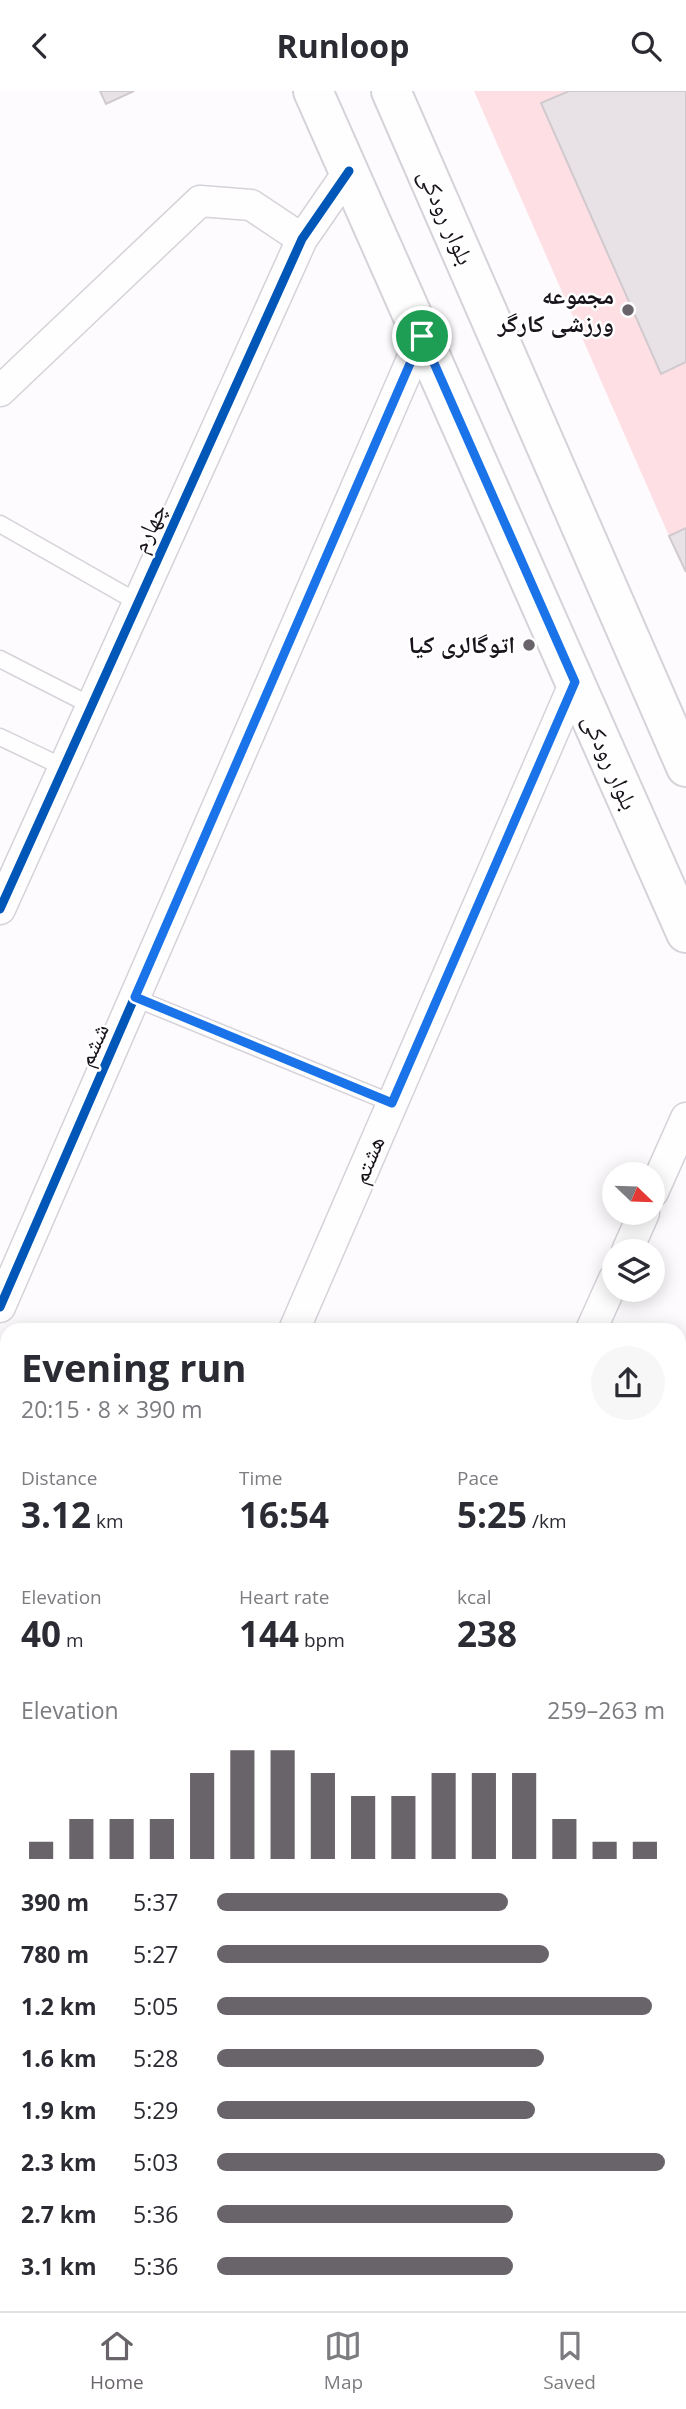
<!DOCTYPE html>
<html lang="en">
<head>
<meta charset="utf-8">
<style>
	:root { --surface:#fff; --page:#f7f7f7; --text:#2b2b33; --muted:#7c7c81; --line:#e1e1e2; --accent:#69646a }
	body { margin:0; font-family:"Open Sans","Noto Naskh Arabic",sans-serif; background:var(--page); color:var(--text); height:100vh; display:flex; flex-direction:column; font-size:26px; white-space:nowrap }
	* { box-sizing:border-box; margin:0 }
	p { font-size:23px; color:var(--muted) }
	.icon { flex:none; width:38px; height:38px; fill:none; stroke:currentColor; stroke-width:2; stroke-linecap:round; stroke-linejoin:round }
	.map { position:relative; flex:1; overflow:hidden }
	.panel { position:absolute; left:0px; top:1232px; width:686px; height:989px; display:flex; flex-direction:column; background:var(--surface); border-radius:21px 21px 0 0; box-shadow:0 4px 18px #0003 }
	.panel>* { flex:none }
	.needle { width:46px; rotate:113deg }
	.tools { position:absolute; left:602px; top:1071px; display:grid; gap:14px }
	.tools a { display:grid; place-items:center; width:63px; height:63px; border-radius:50%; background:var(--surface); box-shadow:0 4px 18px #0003; font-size:35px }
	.pin { position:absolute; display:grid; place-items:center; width:60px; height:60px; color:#fff; margin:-30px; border:4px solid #fff; border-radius:50%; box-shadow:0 2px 7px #0007 }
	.round { display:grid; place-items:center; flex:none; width:74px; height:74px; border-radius:37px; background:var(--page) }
	.head { display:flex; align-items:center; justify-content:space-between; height:119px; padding:0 21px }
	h1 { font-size:38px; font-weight:700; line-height:52px }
	.stats { display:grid; grid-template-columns:repeat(3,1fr); gap:10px; height:119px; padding:7px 21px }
	.stats div { display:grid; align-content:center }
	.stats b { font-size:35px; font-weight:700 }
	.stats small { font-size:19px; font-weight:400 }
	.stats p { font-size:19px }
	.chart { height:196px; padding:14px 21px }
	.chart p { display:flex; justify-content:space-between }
	.chart svg { width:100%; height:126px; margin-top:7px; stroke:var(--accent); stroke-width:6 }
	ul { padding:0 21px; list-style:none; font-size:23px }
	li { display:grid; grid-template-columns:112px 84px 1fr; align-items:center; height:52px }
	li i { height:18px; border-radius:9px; background:var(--accent) }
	header { display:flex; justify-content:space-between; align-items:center; height:91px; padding:0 21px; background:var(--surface); font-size:32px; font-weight:700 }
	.tabs { display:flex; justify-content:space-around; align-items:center; height:98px; border-top:2px solid var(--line); background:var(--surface); font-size:19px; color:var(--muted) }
	.tabs a { display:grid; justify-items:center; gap:4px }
	.tabs .selected { color:var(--accent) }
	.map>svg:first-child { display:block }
</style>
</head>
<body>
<header><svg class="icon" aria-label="back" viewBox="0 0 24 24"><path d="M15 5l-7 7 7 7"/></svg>Runloop<svg class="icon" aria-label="search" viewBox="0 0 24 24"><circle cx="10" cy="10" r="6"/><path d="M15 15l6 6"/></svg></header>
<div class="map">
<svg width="686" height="2220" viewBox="0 0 686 2220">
	<rect width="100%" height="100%" fill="#fdfbfe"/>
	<path fill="#fedfe4" d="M474 0H686V437L669 445Z"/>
	<path fill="#e8e2e6" stroke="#d0cace" stroke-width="2" d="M100 0H134L106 13Z
		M569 0H686V271L661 283 541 12Z
		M686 437V481L669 445Z"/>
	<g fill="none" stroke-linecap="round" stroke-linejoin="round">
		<defs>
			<path id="service" d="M0 433 137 511
				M0 568 90 614
				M0 646 63 676
				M135 907 392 1012"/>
			<path id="minor" d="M0 300 200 110 251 114 302 148
				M0 818 302 148 349 80
				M653 1101 686 1027
				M627 1160 644 1122
				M0 1216 422 245
				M294 1239 575 591
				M591 1239 614 1188
				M0 1297 7 1300
				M679 1597 686 1600
				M679 1713 686 1696
				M0 2129 7 2114
				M430 2214 445 2220
				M156 2220 159 2214
				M470 2220 473 2214"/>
			<path id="secondary" d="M313 0 686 842
				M391 0 686 676"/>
		</defs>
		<use href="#service" stroke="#d6d2d9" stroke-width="19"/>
		<use href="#minor" stroke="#d6d2d9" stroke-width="33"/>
		<use href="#secondary" stroke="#d6d2d9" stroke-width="42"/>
		<use href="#service" stroke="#fffeff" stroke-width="16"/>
		<use href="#minor" stroke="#fffeff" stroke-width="30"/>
		<use href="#secondary" stroke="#fffeff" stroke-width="38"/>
		<defs>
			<path id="cycleway" d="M0 818 302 148 349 80
				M0 1216 422 245"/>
		</defs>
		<use href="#cycleway" stroke="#fff" stroke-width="13"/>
		<use href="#cycleway" stroke="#0057b8" stroke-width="9"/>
	</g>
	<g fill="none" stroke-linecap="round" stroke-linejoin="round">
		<defs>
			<path id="route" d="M422 245 575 591 392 1012 135 906Z"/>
		</defs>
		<use href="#route" stroke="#fff" stroke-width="14"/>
		<use href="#route" stroke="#1a73e8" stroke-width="9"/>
	</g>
	<g fill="#69646a" stroke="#fff" stroke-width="2.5">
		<circle cx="628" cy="219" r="7"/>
		<circle cx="529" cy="554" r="7"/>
	</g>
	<g text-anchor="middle" stroke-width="5" stroke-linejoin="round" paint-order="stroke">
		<g font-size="24" fill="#19131b" stroke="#fff">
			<text transform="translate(446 126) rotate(66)" y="8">بلوار رودکی</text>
			<text transform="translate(149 437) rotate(-65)" y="8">چهارم</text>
			<text transform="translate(610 671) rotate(66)" y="8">بلوار رودکی</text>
			<text transform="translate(93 954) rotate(-66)" y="8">ششم</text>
			<text transform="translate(368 1069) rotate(-67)" y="8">هشتم</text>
		</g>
		<g font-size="24" font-weight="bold" fill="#19131b" stroke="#fff" text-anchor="end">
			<text x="614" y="213">مجموعه<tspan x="614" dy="28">ورزشی کارگر</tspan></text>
			<text x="515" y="562">اتوگالری کیا</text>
		</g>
	</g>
</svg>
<div class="tools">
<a><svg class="needle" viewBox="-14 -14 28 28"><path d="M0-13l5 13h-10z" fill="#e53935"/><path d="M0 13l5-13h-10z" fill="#7c7c81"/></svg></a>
<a><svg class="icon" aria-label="layers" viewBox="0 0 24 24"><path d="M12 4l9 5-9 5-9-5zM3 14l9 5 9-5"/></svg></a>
</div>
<div class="pin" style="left:422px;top:245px;background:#1e9e55"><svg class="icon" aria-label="arrive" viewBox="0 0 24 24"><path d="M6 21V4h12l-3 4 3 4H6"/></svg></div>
<section class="panel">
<div class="head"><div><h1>Evening run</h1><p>20:15 · 8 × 390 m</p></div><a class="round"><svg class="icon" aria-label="share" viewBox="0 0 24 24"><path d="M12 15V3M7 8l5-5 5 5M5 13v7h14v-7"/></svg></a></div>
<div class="stats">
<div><p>Distance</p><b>3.12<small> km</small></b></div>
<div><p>Time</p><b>16:54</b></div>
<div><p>Pace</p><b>5:25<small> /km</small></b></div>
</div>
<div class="stats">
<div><p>Elevation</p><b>40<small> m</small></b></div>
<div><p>Heart rate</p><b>144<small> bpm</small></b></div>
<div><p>kcal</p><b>238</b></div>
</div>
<div class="chart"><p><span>Elevation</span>259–263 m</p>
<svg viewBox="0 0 160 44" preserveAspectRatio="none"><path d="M5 44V38M15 44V30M25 44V30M35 44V30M45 44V14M55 44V6M65 44V6M75 44V14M85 44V22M95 44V22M105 44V14M115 44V14M125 44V14M135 44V30M145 44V38M155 44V38"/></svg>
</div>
<ul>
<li><b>390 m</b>5:37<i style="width:65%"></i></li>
<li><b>780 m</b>5:27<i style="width:74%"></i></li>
<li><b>1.2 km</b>5:05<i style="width:97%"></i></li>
<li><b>1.6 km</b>5:28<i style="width:73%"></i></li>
<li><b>1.9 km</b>5:29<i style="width:71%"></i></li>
<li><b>2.3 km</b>5:03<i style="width:100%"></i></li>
<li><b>2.7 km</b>5:36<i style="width:66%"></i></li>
<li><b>3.1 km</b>5:36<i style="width:66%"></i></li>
</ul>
</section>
</div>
<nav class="tabs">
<a class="selected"><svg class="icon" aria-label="home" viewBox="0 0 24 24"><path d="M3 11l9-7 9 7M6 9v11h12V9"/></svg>Home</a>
<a><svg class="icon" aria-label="map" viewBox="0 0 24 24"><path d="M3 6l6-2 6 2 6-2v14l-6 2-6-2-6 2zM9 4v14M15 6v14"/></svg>Map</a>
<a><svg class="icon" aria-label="saved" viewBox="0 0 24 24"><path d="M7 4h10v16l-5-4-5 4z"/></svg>Saved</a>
</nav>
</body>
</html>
